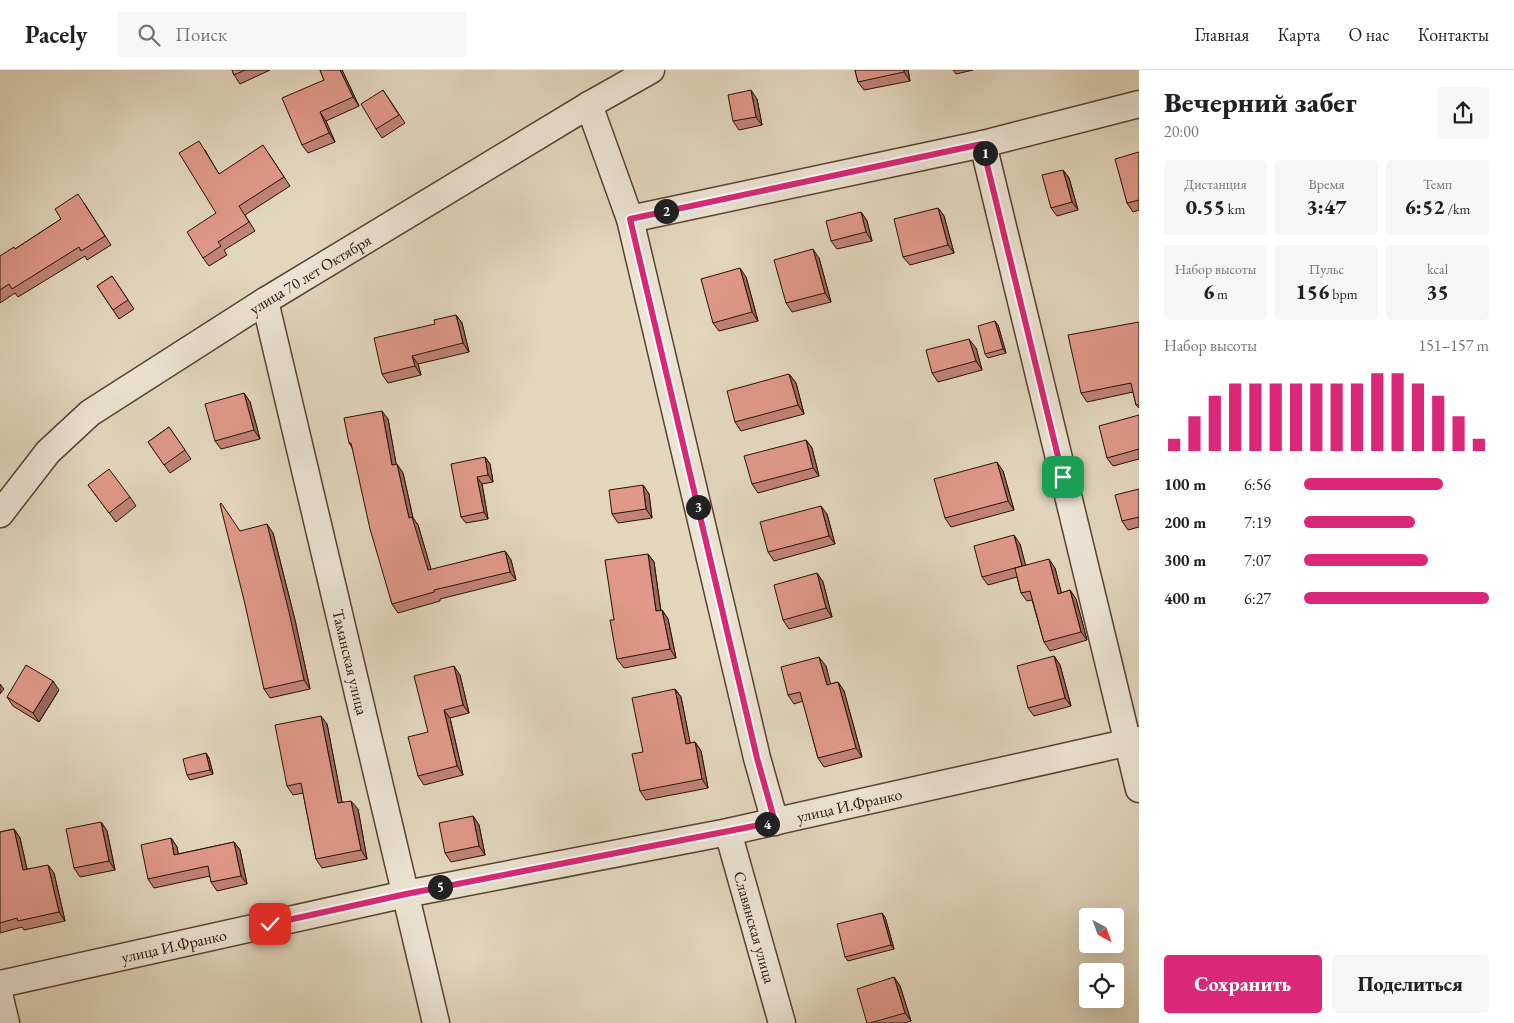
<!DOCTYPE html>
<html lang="ru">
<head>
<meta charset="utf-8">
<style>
	:root { --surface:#fff; --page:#f6f6f6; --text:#202124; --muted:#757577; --line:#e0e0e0; --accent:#db2777 }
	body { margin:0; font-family:"EB Garamond",serif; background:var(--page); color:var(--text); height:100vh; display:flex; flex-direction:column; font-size:19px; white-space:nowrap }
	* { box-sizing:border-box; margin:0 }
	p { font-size:16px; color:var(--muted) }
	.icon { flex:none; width:28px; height:28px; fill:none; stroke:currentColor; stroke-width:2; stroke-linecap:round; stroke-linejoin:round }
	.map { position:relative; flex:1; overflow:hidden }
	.drawer { display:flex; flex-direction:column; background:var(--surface); width:375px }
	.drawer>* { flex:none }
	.needle { width:32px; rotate:139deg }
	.fabs { position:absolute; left:1079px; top:838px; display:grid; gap:10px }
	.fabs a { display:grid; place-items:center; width:45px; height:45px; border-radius:5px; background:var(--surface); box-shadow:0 5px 20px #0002; font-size:25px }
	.pin { position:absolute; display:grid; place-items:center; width:42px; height:42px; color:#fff; margin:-21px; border-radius:10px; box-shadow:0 2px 8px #0006 }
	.km { position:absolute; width:25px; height:25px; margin:-12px; border-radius:50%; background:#222; color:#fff; font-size:14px; line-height:25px; text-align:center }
	.round { display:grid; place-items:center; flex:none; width:52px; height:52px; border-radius:5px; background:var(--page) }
	.summary { display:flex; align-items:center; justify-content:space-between; height:85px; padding:0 25px }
	h1 { font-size:28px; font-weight:800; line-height:38px }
	.figures { display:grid; grid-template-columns:repeat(3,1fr); gap:8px; height:85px; padding:5px 25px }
	.figures div { display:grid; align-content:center; border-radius:5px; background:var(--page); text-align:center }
	.figures b { font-size:21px; font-weight:800 }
	.figures small { font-size:14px; font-weight:400 }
	.figures p { font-size:14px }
	.chart { height:140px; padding:10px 25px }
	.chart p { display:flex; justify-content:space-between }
	.chart svg { width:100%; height:90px; margin-top:5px; stroke:var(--accent); stroke-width:6 }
	.cta { display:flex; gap:10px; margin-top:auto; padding:10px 25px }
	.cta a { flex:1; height:58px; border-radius:5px; background:var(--accent); color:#fff; font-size:20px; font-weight:800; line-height:58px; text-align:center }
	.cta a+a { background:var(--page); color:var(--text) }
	ul { padding:0 25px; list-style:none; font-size:16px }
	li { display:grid; grid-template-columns:80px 60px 1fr; align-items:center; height:38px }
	li i { height:12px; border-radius:6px; background:var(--accent) }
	header { display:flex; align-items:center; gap:30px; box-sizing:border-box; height:70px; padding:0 25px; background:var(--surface); border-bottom:1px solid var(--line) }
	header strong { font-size:24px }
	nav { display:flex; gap:28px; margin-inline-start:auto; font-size:18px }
	.search { width:350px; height:45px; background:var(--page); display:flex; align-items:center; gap:12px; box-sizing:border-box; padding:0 18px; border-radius:5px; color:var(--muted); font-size:19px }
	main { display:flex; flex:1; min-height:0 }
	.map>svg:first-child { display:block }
</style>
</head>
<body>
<header>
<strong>Pacely</strong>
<div class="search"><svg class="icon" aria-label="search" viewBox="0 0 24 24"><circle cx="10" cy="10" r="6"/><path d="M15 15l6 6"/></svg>Поиск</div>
<nav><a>Главная</a><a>Карта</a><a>О нас</a><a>Контакты</a></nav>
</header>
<main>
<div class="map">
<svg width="1139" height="953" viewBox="0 0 1139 953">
	<rect width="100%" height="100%" fill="#e2d6bd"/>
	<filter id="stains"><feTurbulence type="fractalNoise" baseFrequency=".004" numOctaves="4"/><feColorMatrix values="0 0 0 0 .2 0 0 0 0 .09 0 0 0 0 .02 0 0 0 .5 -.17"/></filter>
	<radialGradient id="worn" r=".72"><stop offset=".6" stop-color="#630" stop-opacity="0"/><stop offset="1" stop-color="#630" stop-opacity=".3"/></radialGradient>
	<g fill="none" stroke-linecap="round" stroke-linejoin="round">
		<defs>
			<g id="minor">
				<path d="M589 35 630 149 757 688 775 752"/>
				<path d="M983 74 1139 719"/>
				<path d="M630 149 983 74 1139 34"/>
				<path id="s1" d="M265 231 436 953"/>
				<path id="s2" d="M0 444 48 382 90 343 265 231 589 35 651 0"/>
				<path id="s3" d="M728 762 782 953"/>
				<path id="s4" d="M0 914 406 824 728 762 1139 670"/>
				<path d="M0 928 6 953"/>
			</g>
		</defs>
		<use href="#minor" stroke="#594132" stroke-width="29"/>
		<use href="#minor" stroke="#ece4d4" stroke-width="26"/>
	</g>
	<path fill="#c08376" stroke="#2b0f04" d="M232 0H270L240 14 234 5Z
		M320 0H342L359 36 326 51 335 72 308 83 302 75 324 10Z
		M855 0H908L910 11 864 20 858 12Z
		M953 0H973L956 4Z
		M383 20 405 53 382 68 376 59Z
		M757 29 762 55 739 60 733 51Z
		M205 80 219 104 269 84 290 116 245 145 255 161 224 180 227 185 209 196 203 188 216 143Z
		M1139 82V140L1133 142 1127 133Z
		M1063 100 1069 108 1078 140 1057 146 1051 138Z
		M84 133 111 175 87 190 85 186 18 227 15 223 0 233V186L15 179 61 149Z
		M938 138 944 146 954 183 910 195 903 187Z
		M861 142 867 151 872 171 837 179 831 171Z
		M819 188 831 232 792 242 786 233Z
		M112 206 134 239 119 249 97 216Z
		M746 207 758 251 719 261 713 253Z
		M456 245 462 253 469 282 418 294 421 305 388 313 382 304 435 254Z
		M1139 252V338L1136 335 1133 322 1087 332 1081 323Z
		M998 255 1006 283 988 288 985 284Z
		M976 278 982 300 938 312 932 303Z
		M789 304 796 313 804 344 741 361 735 352Z
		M244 323 250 332 260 369 221 379 215 371Z
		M1139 345V389L1113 396 1107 388Z
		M388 349 396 394 403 403 413 448 418 455 431 500 505 481 511 490 516 510 440 529V531L398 543 392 534 353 379 349 373Z
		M169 357 191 389 170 403 148 372Z
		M806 370 812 378 819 406 758 423 752 414Z
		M485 387 490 394 493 412 482 414 488 449 466 453 461 447Z
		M1003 401 1014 440 951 457 945 448Z
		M88 415 130 427 136 436 116 452Z
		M643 415 649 424 652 448 618 453 612 444Z
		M1139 419V457L1128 460 1122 451Z
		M827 444 835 474 774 491 768 482Z
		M240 461 273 463 295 550 310 619 270 628 264 619Z
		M1020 474 1025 495 1055 498 1061 523 1070 520 1076 529 1087 570 1050 581 1044 572 1032 530 1027 531 1021 523 1017 507 988 515 982 507Z
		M648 484 654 492 661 541 662 540 668 549 676 588 624 598 617 589 614 550Z
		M817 503 823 512 832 547 789 559 783 550Z
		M1054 586 1060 595 1071 636 1034 646 1028 638Z
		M826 596 830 614 838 612 844 621 862 687 824 697 818 688 803 631 794 634 788 625Z
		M460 605 469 643 450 648 463 705 424 715 418 706 428 662Z
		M675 619 681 627 690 673 695 672 701 681 708 718 646 730 640 721 643 682Z
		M59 620 39 652 13 636 7 627Z
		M327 654 342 732 358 739 367 789 322 798 316 789 303 723 293 725 287 716Z
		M206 683 209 688 213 704 190 710 187 705Z
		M473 746 479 755 485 785 451 792 445 783Z
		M101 752 107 761 115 800 80 807 74 798Z
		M14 759 20 768 27 799 54 803 65 851 24 860 22 857 0 863V762Z
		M171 768 177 777 178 784 234 772 240 780 247 814 217 821 211 812 210 806 154 818 148 809Z
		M885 847 894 879 848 891 845 887Z
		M894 907 900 916 911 951 905 953H867Z"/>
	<path fill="#9c6a60" stroke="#2b0f04" d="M340 0H342L359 36 353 27Z
		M904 0H908L910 11 904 2Z
		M751 20 757 29 762 55 756 47Z
		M320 42 326 51 335 72 329 63Z
		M1063 100 1069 108 1078 140 1072 132Z
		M938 138 944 146 954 183 948 175Z
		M861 142 867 151 872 171 866 162Z
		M813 179 819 188 831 232 825 223Z
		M740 198 746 207 758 251 752 242Z
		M456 245 462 253 469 282 463 273Z
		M995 251 998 255 1006 283 1003 279Z
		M969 269 976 278 982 300 976 291Z
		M412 286 418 294 421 305 415 296Z
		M789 304 796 313 804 344 798 335Z
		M244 323 250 332 260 369 254 360Z
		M382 341 388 349 398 404 392 395Z
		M806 370 812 378 819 406 813 398Z
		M485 387 490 394 493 412 488 405Z
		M997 392 1003 401 1014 440 1008 431Z
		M397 394 403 403 413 448 418 455 434 509 428 500 409 448Z
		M477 407 482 414 488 449 484 442Z
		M643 415 649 424 652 448 646 439Z
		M821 436 827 444 835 474 829 466Z
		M267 454 273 463 295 550 310 619 304 610Z
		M1014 465 1020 474 1028 504 1022 496Z
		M505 481 511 490 516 510 510 502Z
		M648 484 654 492 662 550 656 541Z
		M1049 489 1055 498 1064 532 1058 524Z
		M817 503 823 512 832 547 826 538Z
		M1070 520 1076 529 1087 570 1081 562Z
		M662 540 668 549 676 588 670 579Z
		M1054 586 1060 595 1071 636 1065 628Z
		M819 587 826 596 833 623 827 615Z
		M454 596 460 605 469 643 463 635Z
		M53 611 59 620 39 652 33 643Z
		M838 612 844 621 862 687 856 678Z
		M0 614 4 619 0 624Z
		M675 619 681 627 692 682 686 674Z
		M444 640 450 648 463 705 457 696Z
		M321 646 327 654 344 742 338 733Z
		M695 672 701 681 708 718 702 709Z
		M206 683 209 688 213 704 210 700Z
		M351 731 358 739 367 789 361 780Z
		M473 746 479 755 485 785 479 776Z
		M101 752 107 761 115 800 109 791Z
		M14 759 20 768 29 809 23 800Z
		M171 768 177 777 180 793 174 785Z
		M234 772 240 780 247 814 241 806Z
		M48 795 54 803 65 851 59 842Z
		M882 843 885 847 894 879 891 875Z
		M894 907 900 916 911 951 905 943Z"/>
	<path fill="#df9889" stroke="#2b0f04" d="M232 0H245L234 5Z
		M320 0H340L353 27 320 42 329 63 302 75 282 28 324 10Z
		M855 0H904V2L858 12Z
		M383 20 399 45 376 59 361 34Z
		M751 20 756 47 733 51 728 25Z
		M199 71 219 104 263 75 284 107 239 136 249 152 218 172 221 176 203 188 187 162 216 143 179 83Z
		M1139 82V130L1127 133 1115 89Z
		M1063 100 1072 132 1051 138 1042 105Z
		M78 124 105 166 81 181 79 177 12 219 9 214 0 220V186L14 177 15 179 61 149 55 139Z
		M938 138 948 175 903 187 894 149Z
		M861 142 866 162 831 171 826 151Z
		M813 179 825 223 786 233 774 190Z
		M740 198 752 242 713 253 701 209Z
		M112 206 128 230 113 240 97 216Z
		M456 245 463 273 412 286 415 296 382 304 374 268 435 254 434 250Z
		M995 251 1003 279 985 284 978 256Z
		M1139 252V334L1136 335 1131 313 1081 323 1068 265Z
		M969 269 976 291 932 303 926 280Z
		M789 304 798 335 735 352 727 321Z
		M244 323 254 360 215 371 205 334Z
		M382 341 392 395 397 394 409 448 412 447 428 500 505 481 510 502 434 520V522L392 534 370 459 351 373H349L344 348Z
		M1139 345V379L1107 388 1099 356Z
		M169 357 185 380 164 395 148 372Z
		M806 370 813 398 752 414 744 386Z
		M485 387 488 405 477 407 484 442 461 447 451 394Z
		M997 392 1008 431 945 448 934 409Z
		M109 399 130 427 109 443 88 415Z
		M643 415 646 439 612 444 609 420Z
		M1139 419V447L1122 451 1115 425Z
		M221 433 240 461 267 454 289 542 304 610 264 619 244 530 220 434Z
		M821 436 829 466 768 482 760 452Z
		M1014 465 1022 496 982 507 974 476Z
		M648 484 656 541 662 540 670 579 617 589 610 550H614L605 490Z
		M1049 489 1058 524 1070 520 1081 562 1044 572 1030 521 1021 523 1015 498Z
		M817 503 826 538 783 550 774 515Z
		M1054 586 1065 628 1028 638 1017 596Z
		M819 587 827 615 838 612 856 678 818 688 800 622 788 625 781 597Z
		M26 595 53 611 33 643 7 627Z
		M454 596 463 635 444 640 457 696 418 706 408 667 428 662 414 606Z
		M675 619 686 674 695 672 702 709 640 721 632 684 643 682 632 628Z
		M321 646 338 733 351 731 361 780 316 789 301 713 287 716 275 655Z
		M206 683 210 700 187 705 183 689Z
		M473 746 479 776 445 783 439 753Z
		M101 752 109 791 74 798 66 759Z
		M14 759 23 800 48 795 59 842 18 851 17 848 0 853V762Z
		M171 768 174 785 234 772 241 806 211 812 208 796 148 809 141 775Z
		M882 843 891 875 845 887 837 854Z
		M894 907 905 943 870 953H867L857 919Z"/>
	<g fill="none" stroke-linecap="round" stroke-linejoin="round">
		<defs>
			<path id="route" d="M270 854 406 824 775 752 757 688 630 149 982 74 1063 407"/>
		</defs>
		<use href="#route" stroke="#fff" stroke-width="10"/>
		<use href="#route" stroke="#db2777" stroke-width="6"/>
	</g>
	<g text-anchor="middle" stroke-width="5" stroke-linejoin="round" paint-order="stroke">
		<g font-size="16" fill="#2b0f04" stroke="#ece4d4">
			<text dy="6" stroke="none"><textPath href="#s2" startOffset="396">улица 70 лет Октября</textPath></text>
			<text dy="6" stroke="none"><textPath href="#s1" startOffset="371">Таманская улица</textPath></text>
			<text dy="6" stroke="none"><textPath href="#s4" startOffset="868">улица И.Франко</textPath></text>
			<text dy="6" stroke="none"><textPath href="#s3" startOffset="99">Славянская улица</textPath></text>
			<text dy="6" stroke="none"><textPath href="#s4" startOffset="178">улица И.Франко</textPath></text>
		</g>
	</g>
	<rect width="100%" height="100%" filter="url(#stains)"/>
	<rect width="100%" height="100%" fill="url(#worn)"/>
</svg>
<div class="fabs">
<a><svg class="needle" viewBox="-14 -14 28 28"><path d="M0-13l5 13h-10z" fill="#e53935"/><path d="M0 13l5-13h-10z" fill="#757577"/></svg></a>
<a><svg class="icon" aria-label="locate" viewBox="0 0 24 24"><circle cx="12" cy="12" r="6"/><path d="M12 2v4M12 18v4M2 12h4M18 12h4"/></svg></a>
</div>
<div class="pin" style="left:1063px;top:407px;background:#1e9e55"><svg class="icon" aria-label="arrive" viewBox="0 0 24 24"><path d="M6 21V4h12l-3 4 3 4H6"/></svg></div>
<div class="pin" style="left:270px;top:854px;background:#d93025"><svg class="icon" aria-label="check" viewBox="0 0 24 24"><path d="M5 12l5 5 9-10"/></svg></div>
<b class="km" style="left:985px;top:83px">1</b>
<b class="km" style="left:666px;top:141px">2</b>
<b class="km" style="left:698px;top:437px">3</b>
<b class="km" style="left:767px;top:754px">4</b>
<b class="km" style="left:440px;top:817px">5</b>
</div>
<section class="drawer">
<div class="summary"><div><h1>Вечерний забег</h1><p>20:00</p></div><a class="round"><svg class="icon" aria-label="share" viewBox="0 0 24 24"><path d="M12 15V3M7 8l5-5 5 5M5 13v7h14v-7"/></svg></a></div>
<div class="figures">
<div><p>Дистанция</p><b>0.55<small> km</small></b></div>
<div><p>Время</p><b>3:47</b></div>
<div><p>Темп</p><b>6:52<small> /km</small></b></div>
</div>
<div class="figures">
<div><p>Набор высоты</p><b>6<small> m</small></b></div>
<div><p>Пульс</p><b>156<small> bpm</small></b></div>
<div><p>kcal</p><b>35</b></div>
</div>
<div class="chart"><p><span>Набор высоты</span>151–157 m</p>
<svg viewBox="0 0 160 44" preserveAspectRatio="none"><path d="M5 44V38M15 44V27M25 44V17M35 44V11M45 44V11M55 44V11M65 44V11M75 44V11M85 44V11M95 44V11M105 44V6M115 44V6M125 44V11M135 44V17M145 44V27M155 44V38"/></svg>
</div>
<ul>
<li><b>100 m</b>6:56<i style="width:75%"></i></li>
<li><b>200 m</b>7:19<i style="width:60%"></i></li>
<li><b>300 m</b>7:07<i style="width:67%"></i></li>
<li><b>400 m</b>6:27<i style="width:100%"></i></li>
</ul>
<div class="cta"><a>Сохранить</a><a>Поделиться</a></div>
</section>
</main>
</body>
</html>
